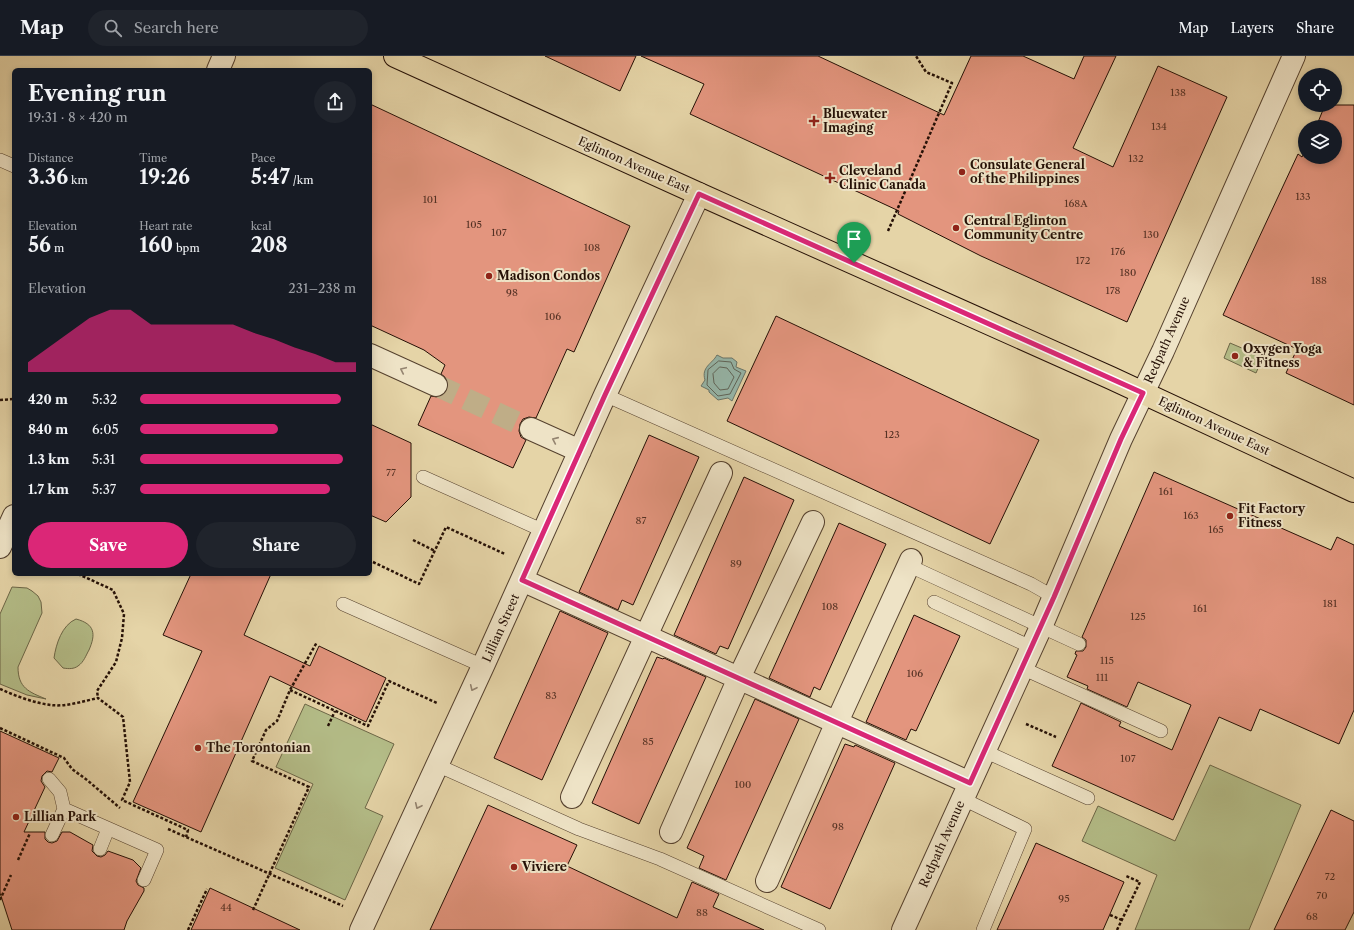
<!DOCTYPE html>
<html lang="en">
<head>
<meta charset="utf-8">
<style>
	:root { --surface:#171b24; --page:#20242c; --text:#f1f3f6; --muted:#9ea1a6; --line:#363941; --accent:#db2777 }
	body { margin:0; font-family:"Libre Caslon Text",serif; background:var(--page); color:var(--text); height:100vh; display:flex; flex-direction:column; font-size:15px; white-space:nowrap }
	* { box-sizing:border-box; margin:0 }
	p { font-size:13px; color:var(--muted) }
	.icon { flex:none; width:22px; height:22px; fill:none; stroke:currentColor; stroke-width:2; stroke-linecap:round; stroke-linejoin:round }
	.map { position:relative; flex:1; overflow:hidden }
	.drawer { position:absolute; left:12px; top:12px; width:360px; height:508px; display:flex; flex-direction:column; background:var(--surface); border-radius:6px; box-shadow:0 2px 6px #0003 }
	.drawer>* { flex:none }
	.controls { position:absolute; left:1298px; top:12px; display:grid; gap:8px }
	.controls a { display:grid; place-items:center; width:44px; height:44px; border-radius:50%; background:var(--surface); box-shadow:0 2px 6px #0003; font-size:20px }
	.pin { position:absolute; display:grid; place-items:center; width:34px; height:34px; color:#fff; margin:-41px -17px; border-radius:50% 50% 50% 0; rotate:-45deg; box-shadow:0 0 4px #0007 }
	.pin .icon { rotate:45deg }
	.round { display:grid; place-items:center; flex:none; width:42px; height:42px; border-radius:21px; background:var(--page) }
	.summary { display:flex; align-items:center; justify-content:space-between; height:68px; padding:0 16px }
	h1 { font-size:22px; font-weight:700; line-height:30px }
	.stats { display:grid; grid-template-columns:repeat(3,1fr); gap:6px; height:68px; padding:4px 16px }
	.stats div { display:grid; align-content:center }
	.stats b { font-size:20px; font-weight:700 }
	.stats small { font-size:11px; font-weight:400 }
	.stats p { font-size:11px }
	.chart { height:112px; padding:8px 16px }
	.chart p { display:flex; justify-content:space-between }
	.chart svg { width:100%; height:72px; margin-top:4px; fill:var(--accent); opacity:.7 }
	.cta { display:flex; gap:8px; margin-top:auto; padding:8px 16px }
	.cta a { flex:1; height:46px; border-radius:24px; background:var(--accent); color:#fff; font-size:16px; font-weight:700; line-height:46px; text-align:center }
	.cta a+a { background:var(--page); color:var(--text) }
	ul { padding:0 16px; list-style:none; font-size:13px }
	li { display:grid; grid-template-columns:64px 48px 1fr; align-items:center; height:30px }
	li i { height:10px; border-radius:5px; background:var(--accent) }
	header { display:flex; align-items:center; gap:24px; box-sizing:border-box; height:56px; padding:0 20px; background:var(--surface); border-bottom:1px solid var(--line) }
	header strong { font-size:19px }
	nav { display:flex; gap:22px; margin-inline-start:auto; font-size:14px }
	.search { width:280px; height:36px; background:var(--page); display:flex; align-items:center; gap:10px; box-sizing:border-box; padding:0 14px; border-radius:22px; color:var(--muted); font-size:15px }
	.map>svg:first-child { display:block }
</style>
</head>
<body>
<header>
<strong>Map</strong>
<div class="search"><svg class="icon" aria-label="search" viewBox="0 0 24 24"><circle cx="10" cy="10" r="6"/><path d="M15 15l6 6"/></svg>Search here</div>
<nav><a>Map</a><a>Layers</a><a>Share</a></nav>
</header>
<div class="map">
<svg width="1354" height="874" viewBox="0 0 1354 874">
	<rect width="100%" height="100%" fill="#e5d4a7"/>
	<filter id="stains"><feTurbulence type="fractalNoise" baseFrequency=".005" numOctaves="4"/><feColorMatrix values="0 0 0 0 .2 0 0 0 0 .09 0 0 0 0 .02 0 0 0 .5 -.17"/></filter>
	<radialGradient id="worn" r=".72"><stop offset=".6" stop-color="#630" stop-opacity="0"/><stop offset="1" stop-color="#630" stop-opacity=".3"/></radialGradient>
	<path fill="#b4bd88" stroke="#6c6647" d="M1230 287 1263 301 1256 317 1224 302Z
		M12 531 27 532 32 535 38 540 41 546 42 557 18 611C18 632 29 636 46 643L27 639 0 628V558Z
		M76 563C95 568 96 578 89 594 86 599 84 606 78 610 74 613 69 613 63 612L54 602C56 588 62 569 76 563Z
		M305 648 394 688 365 752 383 760 345 844 275 812 313 728 276 711Z
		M1210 709 1301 749 1249 874H1135L1157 819 1082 785 1098 750 1175 785Z"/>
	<path fill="#96b8ac" stroke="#69756a" d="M717 299 723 302H732L737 306 736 311 746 315 732 345 728 342 718 344 709 336V334L701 330 705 324C701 311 712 308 717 299Z"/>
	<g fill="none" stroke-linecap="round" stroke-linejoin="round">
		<path stroke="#5e6459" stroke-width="1" d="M719 305 731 306 734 313 741 317 730 338 718 340 707 329 708 314Z
			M720 311 727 312 734 321 728 333 720 334 714 327 713 318Z"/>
	</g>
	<path fill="#e3957e" stroke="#251006" d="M545 0H636L620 35Z
		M641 0H818L944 59 971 0H1023L1074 23 1084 0H1116L1073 92 1113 111 1158 10 1227 41 1127 266 981 200 898 158 899 155 690 58 704 28Z
		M370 48 630 170 574 296 567 293 536 362 529 361 523 363 520 368 519 375 521 381 526 384 513 412 418 369 431 340 437 341 443 339 447 334 448 328 446 322 441 318 445 309 424 294 370 269Z
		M1325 49H1354V349L1286 317 1297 293 1223 259 1298 98 1302 101 1305 95V101H1335V71H1316Z
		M776 260 1039 384 990 488 727 365Z
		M370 368 411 387V441L386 466 370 459Z
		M649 379 699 401 633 549 622 544 618 554 579 536Z
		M1154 416 1331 494 1337 481 1354 489V654L1339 688 1260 653 1251 675 1219 661 1173 764 1052 710 1081 647 1121 666 1119 670 1172 694 1191 649 1138 626 1127 651 1087 633 1088 630 1067 621 1077 599 1075 598 1076 595H1083L1086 591V584L1082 581Z
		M744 421 794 444 728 593 720 590 716 598 674 579Z
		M839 467 886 488 820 634 814 631 810 641 769 622Z
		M191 518H271L244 579 310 610 319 590 386 622 366 666 270 620 201 776 133 746 202 595 163 579Z
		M560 555 608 577 542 724 494 702Z
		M914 559 960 580 916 675 911 673 906 684 866 666Z
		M657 601 663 603 664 602 706 621 639 768 592 747Z
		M755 643 799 663 726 824 699 812 704 800 687 792Z
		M0 675 59 702 52 716 47 715 42 720 41 725 45 731 24 776H45V783L48 786 52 787 57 785 62 776H70L93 789 92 795 97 800 101 801 105 799 108 795 133 804 141 812 136 825 138 829 144 832V835L127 865 124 874H12L0 837Z
		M845 688 854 691 855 689 895 707 830 853 781 831Z
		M488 749 577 789 567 810 677 862 692 826 719 838 713 851 764 874H430Z
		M1331 754 1354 765V856L1345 874H1274Z
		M1036 787 1124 826 1103 874H997Z
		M210 832 300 874H191Z"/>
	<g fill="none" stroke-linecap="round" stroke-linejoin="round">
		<path stroke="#bfad87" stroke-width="22" stroke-dasharray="22 11" stroke-linecap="butt" d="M436 329 531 373"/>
		<defs>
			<path id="lane" d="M0 104 14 110
				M605 339 1031 528 1054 541
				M423 421 544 475
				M914 512 1079 588
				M934 546 1031 591
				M343 548 483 610
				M1022 612 1161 675
				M984 695 1088 742
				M437 709 579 773 660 803 819 874
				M49 723 60 736 64 753 52 779
				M963 743 1025 773 983 874
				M64 753 157 794 144 824
				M100 793 108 773"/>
			<path id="street" d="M218 14 224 0
				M370 299 436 329
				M531 373 580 395
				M0 491 14 460
				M522 524 970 727
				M572 741 721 417
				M671 776 739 622 813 466
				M767 825 837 666 911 504
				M361 874 483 610 605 339 699 138
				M903 874 1041 571 1121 383 1163 295 1294 0"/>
			<path id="primary" d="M395 0 699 138 1111 322 1354 435"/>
		</defs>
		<use href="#lane" stroke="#55412e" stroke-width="14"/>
		<use href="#street" stroke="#55412e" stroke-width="24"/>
		<use href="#primary" stroke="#251006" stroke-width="24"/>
		<path stroke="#251006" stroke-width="2.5" stroke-dasharray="3 2" stroke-linecap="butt" d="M888 175 952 27 926 16 916 0
			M0 344 14 343
			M413 484 435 495
			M373 506 419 528 446 471 505 498
			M78 518 113 534 124 558 122 582 116 606 97 635 98 642
			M0 633C16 640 34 647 51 649 66 651 84 645 98 642L123 661 130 726 122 744 188 774 186 781
			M290 634 368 670 389 625 437 647
			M1026 668 1056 681
			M328 670 335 655
			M0 672 64 702 72 713 87 724 120 752
			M168 773 343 850
			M18 804 30 777
			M0 844 11 819
			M253 854 309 731 252 705 266 674 277 665 290 634 317 586
			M1110 859 1122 864
			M188 874 207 833
			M1117 874 1140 826 1126 820"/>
		<use href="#lane" stroke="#eee3c6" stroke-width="13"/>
		<use href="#street" stroke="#eee3c6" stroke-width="22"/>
		<use href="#primary" stroke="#e5d4a7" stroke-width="22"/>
	</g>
	<defs><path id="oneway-chevron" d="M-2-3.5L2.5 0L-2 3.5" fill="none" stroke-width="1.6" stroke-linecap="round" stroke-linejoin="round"/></defs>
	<g stroke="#948470">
		<use href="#oneway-chevron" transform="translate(403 314) rotate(-155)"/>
		<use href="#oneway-chevron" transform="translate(555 384) rotate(-156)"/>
		<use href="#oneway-chevron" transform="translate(473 632) rotate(115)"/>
		<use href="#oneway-chevron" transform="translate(418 750) rotate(115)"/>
	</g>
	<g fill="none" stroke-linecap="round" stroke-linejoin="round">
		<defs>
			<path id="route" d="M699 138 1143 337 1121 383 1054 541 970 727 522 524 605 339Z"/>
		</defs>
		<use href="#route" stroke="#fff" stroke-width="8"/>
		<use href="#route" stroke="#db2777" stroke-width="5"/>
	</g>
	<g fill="#8f2418" stroke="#eee3c6" stroke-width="1.5">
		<path d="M812 59h4v4h4v4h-4v4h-4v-4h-4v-4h4z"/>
		<circle cx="962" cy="116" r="4"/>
		<path d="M828 116h4v4h4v4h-4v4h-4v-4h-4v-4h4z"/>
		<circle cx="956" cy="172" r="4"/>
		<circle cx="489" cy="220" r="4"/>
		<circle cx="1235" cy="300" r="4"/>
		<circle cx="1230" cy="460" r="4"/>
		<circle cx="198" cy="692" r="4"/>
		<circle cx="16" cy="761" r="4"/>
		<circle cx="514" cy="811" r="4"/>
	</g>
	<g text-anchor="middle" stroke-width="4" stroke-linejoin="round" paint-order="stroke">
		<g font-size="10" fill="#543124">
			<text x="1178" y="40">138</text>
			<text x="1159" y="74">134</text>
			<text x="1136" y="106">132</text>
			<text x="1303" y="144">133</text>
			<text x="430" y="147">101</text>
			<text x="1076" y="151">168A</text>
			<text x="474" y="172">105</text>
			<text x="499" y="180">107</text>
			<text x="1151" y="182">130</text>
			<text x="592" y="195">108</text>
			<text x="1118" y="199">176</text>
			<text x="1083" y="208">172</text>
			<text x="1128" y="220">180</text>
			<text x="1319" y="228">188</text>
			<text x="1113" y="238">178</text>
			<text x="512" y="240">98</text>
			<text x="553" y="264">106</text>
			<text x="892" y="382">123</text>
			<text x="391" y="420">77</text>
			<text x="1166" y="439">161</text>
			<text x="1191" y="463">163</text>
			<text x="641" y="468">87</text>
			<text x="1216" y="477">165</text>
			<text x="736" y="511">89</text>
			<text x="1330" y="551">181</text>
			<text x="830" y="554">108</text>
			<text x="1200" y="556">161</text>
			<text x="1138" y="564">125</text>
			<text x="1107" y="608">115</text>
			<text x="915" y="621">106</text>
			<text x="1102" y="625">111</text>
			<text x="551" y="643">83</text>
			<text x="648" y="689">85</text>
			<text x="1128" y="706">107</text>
			<text x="743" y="732">100</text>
			<text x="838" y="774">98</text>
			<text x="1330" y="824">72</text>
			<text x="1322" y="843">70</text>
			<text x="1064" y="846">95</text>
			<text x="226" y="855">44</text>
			<text x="702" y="860">88</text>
			<text x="1312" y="864">68</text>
		</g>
		<g font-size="12" font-weight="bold" fill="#251006" stroke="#eee3c6" text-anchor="start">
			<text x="823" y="62">Bluewater<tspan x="823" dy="14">Imaging</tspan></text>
			<text x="970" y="113">Consulate General<tspan x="970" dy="14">of the Philippines</tspan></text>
			<text x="839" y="119">Cleveland<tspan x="839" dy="14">Clinic Canada</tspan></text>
			<text x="964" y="169">Central Eglinton<tspan x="964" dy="14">Community Centre</tspan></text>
			<text x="497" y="224">Madison Condos</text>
			<text x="1243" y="297">Oxygen Yoga<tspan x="1243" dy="14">&amp; Fitness</tspan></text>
			<text x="1238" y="457">Fit Factory<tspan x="1238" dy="14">Fitness</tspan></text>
			<text x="206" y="696">The Torontonian</text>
			<text x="24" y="765">Lillian Park</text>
			<text x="522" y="815">Viviere</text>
		</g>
		<g font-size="12" fill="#251006" stroke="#eee3c6">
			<text transform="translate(634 109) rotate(24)" y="4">Eglinton Avenue East</text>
			<text transform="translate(1167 284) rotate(-66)" y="4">Redpath Avenue</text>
			<text transform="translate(1214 370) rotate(25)" y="4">Eglinton Avenue East</text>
			<text transform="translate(501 572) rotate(-66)" y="4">Lillian Street</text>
			<text transform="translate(942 788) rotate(-66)" y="4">Redpath Avenue</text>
		</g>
	</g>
	<rect width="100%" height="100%" filter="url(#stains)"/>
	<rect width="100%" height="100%" fill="url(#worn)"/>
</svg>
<div class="controls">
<a><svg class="icon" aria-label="locate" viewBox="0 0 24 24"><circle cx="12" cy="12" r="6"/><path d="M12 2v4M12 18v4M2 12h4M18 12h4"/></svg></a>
<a><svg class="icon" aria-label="layers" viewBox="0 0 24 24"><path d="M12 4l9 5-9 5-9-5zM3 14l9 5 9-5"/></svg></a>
</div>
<div class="pin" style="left:854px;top:207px;background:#1e9e55"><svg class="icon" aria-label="arrive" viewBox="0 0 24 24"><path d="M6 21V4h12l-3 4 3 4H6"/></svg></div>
<section class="drawer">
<div class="summary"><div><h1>Evening run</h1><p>19:31 · 8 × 420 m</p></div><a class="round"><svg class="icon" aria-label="share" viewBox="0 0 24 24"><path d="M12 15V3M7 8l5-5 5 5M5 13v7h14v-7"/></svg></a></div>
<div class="stats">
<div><p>Distance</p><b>3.36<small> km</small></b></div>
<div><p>Time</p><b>19:26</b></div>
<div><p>Pace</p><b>5:47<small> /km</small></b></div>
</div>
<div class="stats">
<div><p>Elevation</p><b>56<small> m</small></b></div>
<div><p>Heart rate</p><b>160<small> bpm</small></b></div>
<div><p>kcal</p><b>208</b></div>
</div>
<div class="chart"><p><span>Elevation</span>231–238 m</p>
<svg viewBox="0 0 160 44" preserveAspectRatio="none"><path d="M0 44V38L10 29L20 20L30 11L40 6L50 6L60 15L70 15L80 15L90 15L100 15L110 20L120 24L130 29L140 33L150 38L160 38V44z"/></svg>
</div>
<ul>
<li><b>420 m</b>5:32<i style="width:93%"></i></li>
<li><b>840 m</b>6:05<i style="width:64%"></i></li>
<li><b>1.3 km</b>5:31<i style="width:94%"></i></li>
<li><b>1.7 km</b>5:37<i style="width:88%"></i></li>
</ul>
<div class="cta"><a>Save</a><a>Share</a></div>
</section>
</div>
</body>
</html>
